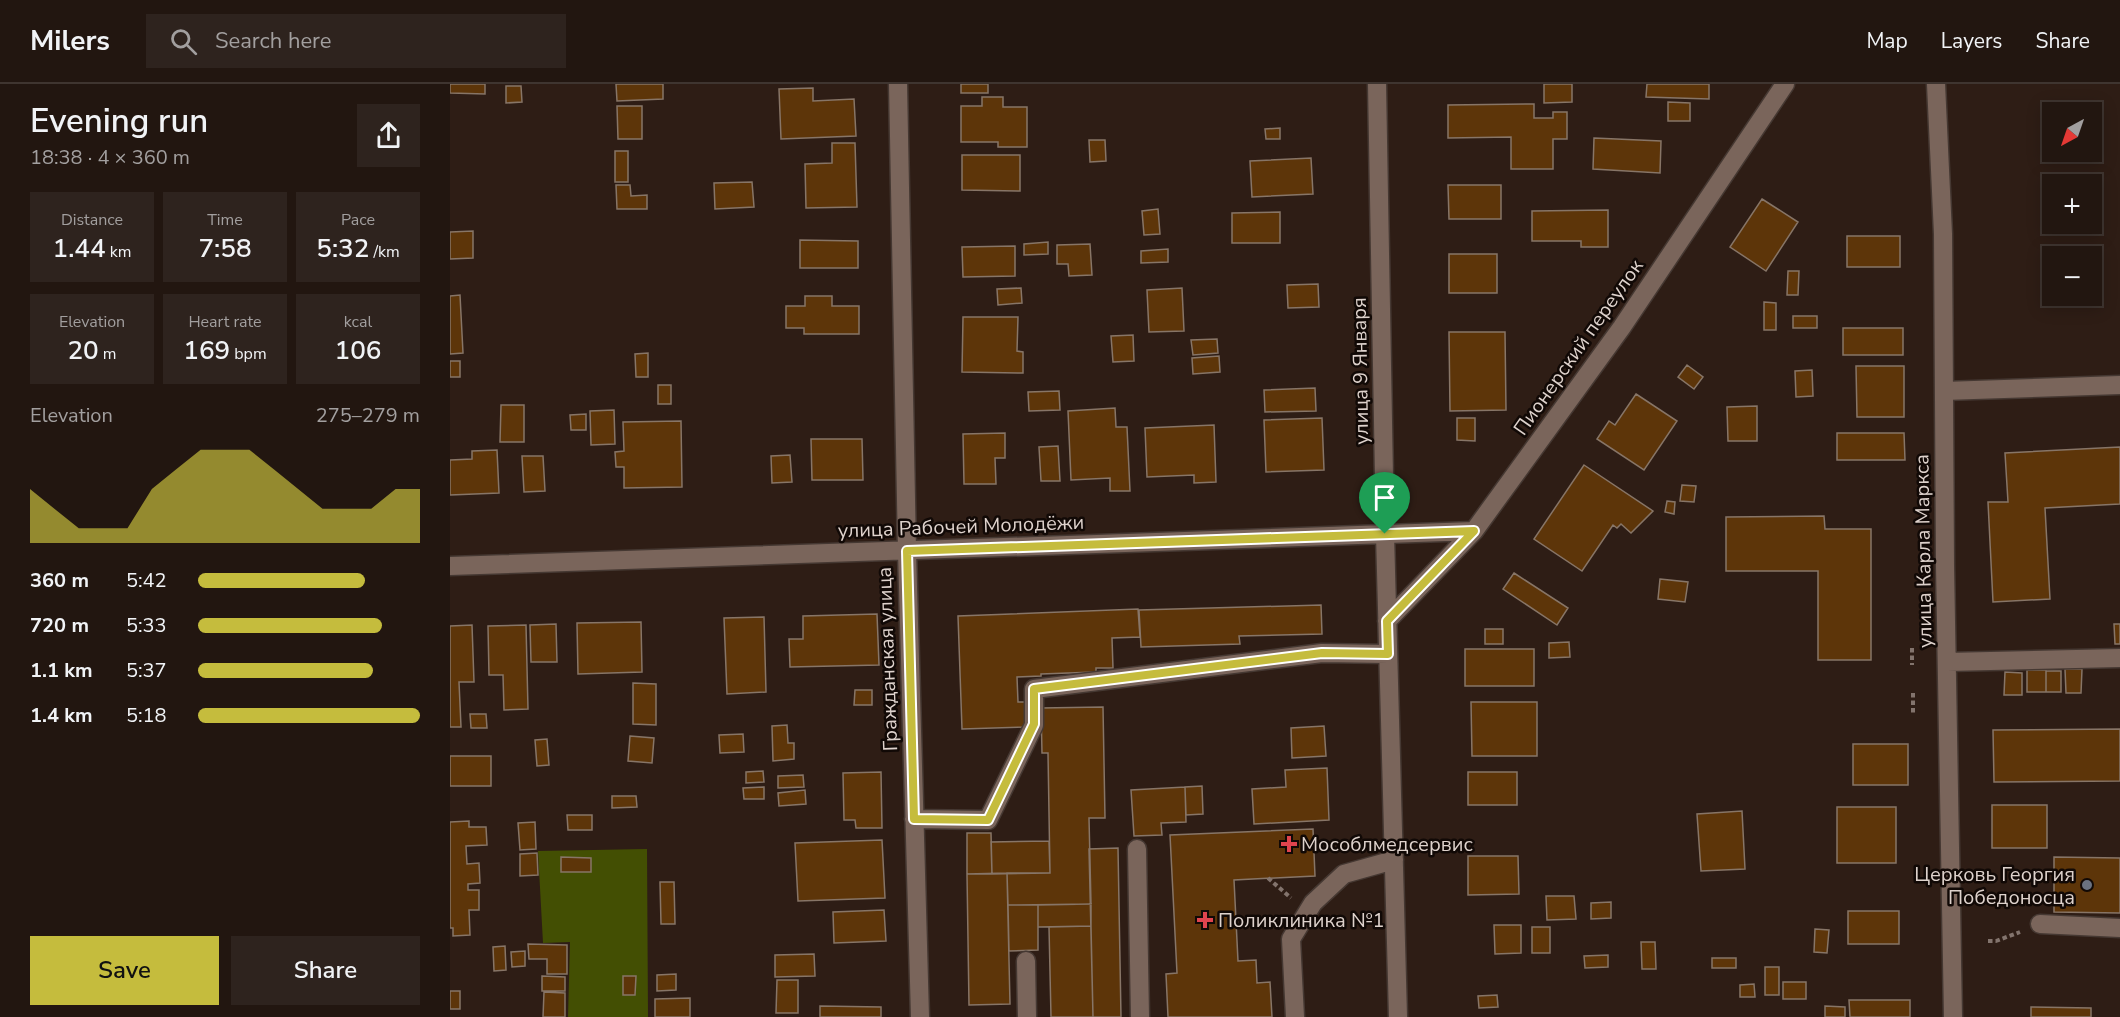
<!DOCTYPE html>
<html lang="en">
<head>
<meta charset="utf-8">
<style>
	:root { --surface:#221610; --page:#2e231e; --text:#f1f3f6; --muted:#a29f9f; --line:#3f3530; --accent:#c5bc3d }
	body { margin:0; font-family:"Nunito Sans",sans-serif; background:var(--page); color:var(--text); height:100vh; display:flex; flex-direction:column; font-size:22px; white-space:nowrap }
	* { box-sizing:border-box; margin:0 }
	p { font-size:20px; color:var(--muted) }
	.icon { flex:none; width:33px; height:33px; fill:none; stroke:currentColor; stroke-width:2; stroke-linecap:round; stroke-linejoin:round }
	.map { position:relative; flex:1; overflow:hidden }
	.panel { display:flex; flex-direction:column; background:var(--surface); width:450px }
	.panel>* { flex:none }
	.needle { width:39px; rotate:220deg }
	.fabs { position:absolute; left:1592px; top:18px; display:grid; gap:12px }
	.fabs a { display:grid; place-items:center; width:60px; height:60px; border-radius:0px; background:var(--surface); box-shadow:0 3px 15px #0003,0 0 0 2px var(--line); font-size:30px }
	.pin { position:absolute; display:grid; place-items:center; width:51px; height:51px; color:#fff; margin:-62px -26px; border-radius:50% 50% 50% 0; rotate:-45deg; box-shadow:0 0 6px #0007 }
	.pin .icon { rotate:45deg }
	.round { display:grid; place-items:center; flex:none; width:63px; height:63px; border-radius:0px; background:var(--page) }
	.head { display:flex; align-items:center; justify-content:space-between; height:102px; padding:0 30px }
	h1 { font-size:33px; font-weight:600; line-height:45px }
	.figures { display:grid; grid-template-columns:repeat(3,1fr); gap:9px; height:102px; padding:6px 30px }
	.figures div { display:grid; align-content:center; border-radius:0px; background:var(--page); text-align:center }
	.figures b { font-size:26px; font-weight:600 }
	.figures small { font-size:16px; font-weight:400 }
	.figures p { font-size:16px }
	.chart { height:168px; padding:12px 30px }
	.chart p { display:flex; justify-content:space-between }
	.chart svg { width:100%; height:108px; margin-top:6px; fill:var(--accent); opacity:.7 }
	.action { display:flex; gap:12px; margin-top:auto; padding:12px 30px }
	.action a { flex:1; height:69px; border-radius:0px; background:var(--accent); color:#111; font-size:24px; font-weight:600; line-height:69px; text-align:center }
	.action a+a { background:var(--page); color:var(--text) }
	ul { padding:0 30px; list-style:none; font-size:20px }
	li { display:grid; grid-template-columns:96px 72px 1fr; align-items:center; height:45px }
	li i { height:15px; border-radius:8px; background:var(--accent) }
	header { display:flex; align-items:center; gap:36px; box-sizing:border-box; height:84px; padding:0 30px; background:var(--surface); border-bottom:2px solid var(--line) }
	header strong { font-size:28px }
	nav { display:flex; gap:33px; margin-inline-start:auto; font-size:21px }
	.search { width:420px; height:54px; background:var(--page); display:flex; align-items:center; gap:15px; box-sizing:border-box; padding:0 21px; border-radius:0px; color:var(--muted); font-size:22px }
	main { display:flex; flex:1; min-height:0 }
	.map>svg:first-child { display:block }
</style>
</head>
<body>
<header>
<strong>Milers</strong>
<div class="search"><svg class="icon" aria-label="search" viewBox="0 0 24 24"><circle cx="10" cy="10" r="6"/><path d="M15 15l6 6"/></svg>Search here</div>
<nav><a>Map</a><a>Layers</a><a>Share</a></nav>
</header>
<main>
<section class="panel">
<div class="head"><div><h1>Evening run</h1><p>18:38 · 4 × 360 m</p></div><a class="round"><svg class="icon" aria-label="share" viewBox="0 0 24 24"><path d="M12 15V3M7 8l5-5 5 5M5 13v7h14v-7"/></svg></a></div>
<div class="figures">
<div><p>Distance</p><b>1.44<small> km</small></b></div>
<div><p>Time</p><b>7:58</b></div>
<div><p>Pace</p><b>5:32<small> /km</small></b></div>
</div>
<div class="figures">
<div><p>Elevation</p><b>20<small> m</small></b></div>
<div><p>Heart rate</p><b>169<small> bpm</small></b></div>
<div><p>kcal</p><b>106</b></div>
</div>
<div class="chart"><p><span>Elevation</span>275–279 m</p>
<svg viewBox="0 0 160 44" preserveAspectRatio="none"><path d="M0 44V22L10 30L20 38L30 38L40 38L50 22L60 14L70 6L80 6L90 6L100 14L110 22L120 30L130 30L140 30L150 22L160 22V44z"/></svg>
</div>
<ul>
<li><b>360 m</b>5:42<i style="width:75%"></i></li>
<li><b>720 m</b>5:33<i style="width:83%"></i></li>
<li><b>1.1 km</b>5:37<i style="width:79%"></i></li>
<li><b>1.4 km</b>5:18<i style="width:100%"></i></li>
</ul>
<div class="action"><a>Save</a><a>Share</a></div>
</section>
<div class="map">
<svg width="1670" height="933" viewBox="0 0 1670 933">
	<rect width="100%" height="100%" fill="#2e1d15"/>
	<path fill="#434f03" d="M197 765 198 933H118L120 858 93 859 88 767Z"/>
	<path fill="#5d3509" stroke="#877567" stroke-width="1.5" d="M0 0H35V10L0 9Z
		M166 0H213V15L167 17Z
		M511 0H538V9H511Z
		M1094 0H1122V18L1094 19Z
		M1197 0H1259V15L1196 13Z
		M56 2H71L72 18 56 19Z
		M363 4V17L404 15 406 52 331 55 329 5Z
		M532 13H553V23H577V63H548V58H511V22H532Z
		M1218 18 1240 19V37H1218Z
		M1084 20V34H1103V28H1117V55H1103V85H1061V53L998 54V21Z
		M167 22H192V55H168Z
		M830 44V55H816L815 45Z
		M1144 54 1211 57 1210 89 1143 85Z
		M639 56H655L656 77 640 78Z
		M382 59H405L407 123 356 124 355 80 382 79Z
		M165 67H178V98H165Z
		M512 71H570V107L512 106Z
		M861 74 863 110 802 113 800 77Z
		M302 98 304 123 265 125 264 99Z
		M166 101H180L181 112 197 111V125H167Z
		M998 101H1051V135H999Z
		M1312 115 1348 138 1316 187 1280 163Z
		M708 125 710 150 694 151 692 127Z
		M1158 126V163H1131V157H1082V127Z
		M830 128V159H782V129Z
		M23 147V174L0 175V148Z
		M1397 152H1450V183H1397Z
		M350 156 408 157V184H350Z
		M598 158V170L574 171V160Z
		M640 160 642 191 619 192 618 180H607V161Z
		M565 162V192L513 193 512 163Z
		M718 165V178L691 179V167Z
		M999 170H1047V209H999Z
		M1338 187H1349L1348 211H1337Z
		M868 200 869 223 838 224 837 201Z
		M571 204 572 219 548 221 547 205Z
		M732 204 734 247 699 248 697 206Z
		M10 211 13 269 0 270V212Z
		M355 212H382V222H409V250H354V244H336V222H355Z
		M1314 218 1326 219V246H1314Z
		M1343 232H1367V244H1343Z
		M513 233H568L567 267 573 268V289L512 288Z
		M1393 244H1453V271H1393Z
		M999 248H1055L1056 326 1000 327Z
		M683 251 684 277 663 278 661 252Z
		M767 255 768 269 743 271 741 256Z
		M198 269V293H186L185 270Z
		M769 272 770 288 743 290 742 274Z
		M0 277H10V293H0Z
		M1237 281 1253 293 1244 305 1228 293Z
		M1406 282H1454V333H1407Z
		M1362 286 1363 312 1346 313 1345 287Z
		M208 301H221V320H208Z
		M865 304 866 327 815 328 814 306Z
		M609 307 610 326 579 327 578 308Z
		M1186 310 1227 337 1194 386 1147 355 1159 337 1165 341Z
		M51 321H74V358H50Z
		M1307 322V357H1278L1277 323Z
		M665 324 666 343H677L680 407H660V394L621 396 618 327Z
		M164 326 165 360 141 361 140 327Z
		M136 330V346H121L120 331Z
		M872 334 874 386 816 388 814 336Z
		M1007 334H1025V357L1007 356Z
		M231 337 232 403 174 404V383H166L165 368 174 367 173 338Z
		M764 341 766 398 744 399V391L697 393 695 344Z
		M555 349V374H545L546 400H514L513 350Z
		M1387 349H1454L1455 376H1387Z
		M361 355H412L413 396H362Z
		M608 362 610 397H591L589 363Z
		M1670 363V420L1595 424 1600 515 1543 518 1538 418H1558L1555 369Z
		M47 366 49 409 0 411V376L22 375V367Z
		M340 371 342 398 322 399 321 372Z
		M72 372H93L95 407 74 408Z
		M1134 381 1203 427 1181 449 1171 440 1167 444 1163 441 1132 487 1084 455Z
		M1232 401 1246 402 1244 418 1230 417Z
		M1217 417 1225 418 1224 430 1215 428Z
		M1374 432 1375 445H1421V576H1368V487H1276V433Z
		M1064 489 1118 524 1107 541 1053 505Z
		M1210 495 1238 498 1235 518 1208 515Z
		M871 521 872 550 789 552 790 560 691 563 689 526Z
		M688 525 690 553 662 554 663 584H646V588L591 590V592L567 593 568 618H576L577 643 512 645 508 532Z
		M427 530 429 581 340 583 339 555H353V532Z
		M314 533 316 608 277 610 274 534Z
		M191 538 192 588 128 590 127 539Z
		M106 540 107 578H81L80 541Z
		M1664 540H1670V560H1665Z
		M22 541 24 598H9L11 643H0V542Z
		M76 541 78 625 54 626 53 591H39L38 542Z
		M1035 545H1053V560H1035Z
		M1119 558 1120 573 1099 574V559Z
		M1015 565H1084V602H1015Z
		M1615 585H1632L1631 609H1616Z
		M1577 586H1596V608H1577Z
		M1596 587H1611V608H1596Z
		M1555 588 1572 589V611H1554Z
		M183 599 206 600V641L183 640Z
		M405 606H422V621H404Z
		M1021 618H1087V672H1022Z
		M653 623 655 734H639L641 820 558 821 557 789H600L598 669H592L591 624Z
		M20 630H36L37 644H21Z
		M337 641 338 659H344V675L323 677 322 642Z
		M874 642 876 672 842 674 841 644Z
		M1670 645V697L1544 698 1543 646Z
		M293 650 294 668 270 669 269 651Z
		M180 652 204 654 202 679 178 677Z
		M97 655 99 681 87 682 85 656Z
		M1403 660H1458V701H1403Z
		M0 672H41V702H0Z
		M877 684 879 736 804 740 802 705 836 703 835 686Z
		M313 687 314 698 296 699V688Z
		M431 688 432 744H406L405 736H394L393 689Z
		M1018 688H1067V721H1018Z
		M353 691 354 703 328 704V692Z
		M752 702 753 730 736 731 735 703Z
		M314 703V715H294L293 704Z
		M735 703 736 738 711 739 712 751 684 752 681 706Z
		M355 706 356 720 329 722 328 709Z
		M162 712H186L187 723 162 724Z
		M1542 721H1597V764H1542Z
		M1387 723H1446V779H1387Z
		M1292 727 1295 785 1251 787 1247 730Z
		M117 731H142V746H118Z
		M19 737V743H36L37 761 16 762 17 780 29 779 30 799 18 800V806H29V826H19L20 851 3 852V844H0V738Z
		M85 738 86 765 70 766 68 739Z
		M863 745 865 792 784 796 788 877 806 876 807 899 820 898 822 933H718L716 890 727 889 720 751Z
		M517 749H541L542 790H517Z
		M432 756 435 814 348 817 345 759Z
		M599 757 600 789 542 790 541 758Z
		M668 764 671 933H643L639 765Z
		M87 769 88 791 70 792V770Z
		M1018 772H1068L1069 810 1018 811Z
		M111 773 141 774V788H111Z
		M1604 773 1670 774V829L1604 828Z
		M557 789 560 920 519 921 517 790Z
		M210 798H224L225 840H211Z
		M1096 812H1124L1126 835 1097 836Z
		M1161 818V834L1141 835V819Z
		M641 820V842L588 843V821Z
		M558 821H588V866L559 867Z
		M434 826 436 857 384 859 383 828Z
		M1398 827H1449V860H1398Z
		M1044 841H1071V869L1045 870Z
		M641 842 643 933H601L599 843Z
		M1082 843H1100V869H1082Z
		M1365 845 1379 846 1377 869 1364 868Z
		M1191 858H1205L1206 885H1192Z
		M78 860 117 861V890H97V875H79Z
		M55 862 56 886 44 887 43 863Z
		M75 867V882L62 883 61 868Z
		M364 870 365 892 325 893V871Z
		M1158 871V883L1135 884 1134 872Z
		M1262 874H1286V884H1262Z
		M1315 883H1329V911H1315Z
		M226 890V906L207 907V891Z
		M92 892 115 893V907H92Z
		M173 892H186L185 911H173Z
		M327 896H348V929H326Z
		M1333 898H1356V915H1333Z
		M1304 900 1305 913H1290V901Z
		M0 907H10V925H0Z
		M94 908 115 909V933H93Z
		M1047 911 1048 923 1029 924 1028 912Z
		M240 914V933H205V915Z
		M1399 916H1460V933H1400Z
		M370 922 431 923V933H370Z
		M1375 922 1395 923V933H1375Z
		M1581 923 1641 924V933H1581Z"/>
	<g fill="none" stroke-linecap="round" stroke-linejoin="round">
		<defs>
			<path id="minor" d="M448 0 457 467 470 933
				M927 0 935 450 948 933
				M1486 0 1493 150 1495 481 1503 933
				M1494 307 1670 301
				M0 482 1024 447
				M937 537 1024 447 1172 243 1335 0
				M1497 578 1670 574
				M464 735 538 736 584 641V605L872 569 938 570
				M687 765 690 933
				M1590 840 1670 844
				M576 877 577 933
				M845 933 841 855 863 819 894 790 944 776"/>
		</defs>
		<use href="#minor" stroke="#453832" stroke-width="21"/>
		<path stroke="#83746d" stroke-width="4" stroke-dasharray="4.5 3" stroke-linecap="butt" d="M1462 564V581
			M1463 609V629
			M818 794 841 814
			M1538 857H1546L1570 848"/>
		<use href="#minor" stroke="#7a655b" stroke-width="18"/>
	</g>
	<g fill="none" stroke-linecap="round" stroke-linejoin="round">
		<defs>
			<path id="route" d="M1024 447 937 537 938 570 872 569 584 605V640L538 736 464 735 457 467Z"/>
		</defs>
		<use href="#route" stroke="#fff" stroke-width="12"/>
		<use href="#route" stroke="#c5bc3d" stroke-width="8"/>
	</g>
	<g fill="#e0444e" stroke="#110906" stroke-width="2">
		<path d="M836 751h6v6h6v6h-6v6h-6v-6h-6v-6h6z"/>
		<path d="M752 827h6v6h6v6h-6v6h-6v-6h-6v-6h6z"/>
	</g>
	<circle fill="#6b7280" stroke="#110906" stroke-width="2" cx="1637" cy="801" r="6"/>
	<g text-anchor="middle" stroke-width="5" stroke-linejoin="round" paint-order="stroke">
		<g font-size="20" fill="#ded2cc" stroke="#110906">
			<text transform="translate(1128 263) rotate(-55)" y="7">Пионерский переулок</text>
			<text transform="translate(910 287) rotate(-91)" y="7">улица 9 Января</text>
			<text transform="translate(511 442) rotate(-2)" y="7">улица Рабочей Молодёжи</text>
			<text transform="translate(1473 467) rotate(-91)" y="7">улица Карла Маркса</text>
			<text transform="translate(437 575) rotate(-92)" y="7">Гражданская улица</text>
		</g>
		<g font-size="20" fill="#ded2cc" stroke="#110906" text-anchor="start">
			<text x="851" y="767">Мособлмедсервис</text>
			<text x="1625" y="797" text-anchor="end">Церковь Георгия<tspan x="1625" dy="23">Победоносца</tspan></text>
			<text x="768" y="843">Поликлиника №1</text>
		</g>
	</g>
</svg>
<div class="fabs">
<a><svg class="needle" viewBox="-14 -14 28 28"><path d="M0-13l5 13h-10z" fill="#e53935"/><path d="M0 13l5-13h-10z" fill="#a29f9f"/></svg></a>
<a>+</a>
<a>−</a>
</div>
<div class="pin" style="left:935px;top:450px;background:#1e9e55"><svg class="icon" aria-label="arrive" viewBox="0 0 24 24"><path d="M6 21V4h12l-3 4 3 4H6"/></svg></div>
</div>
</main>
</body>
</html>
